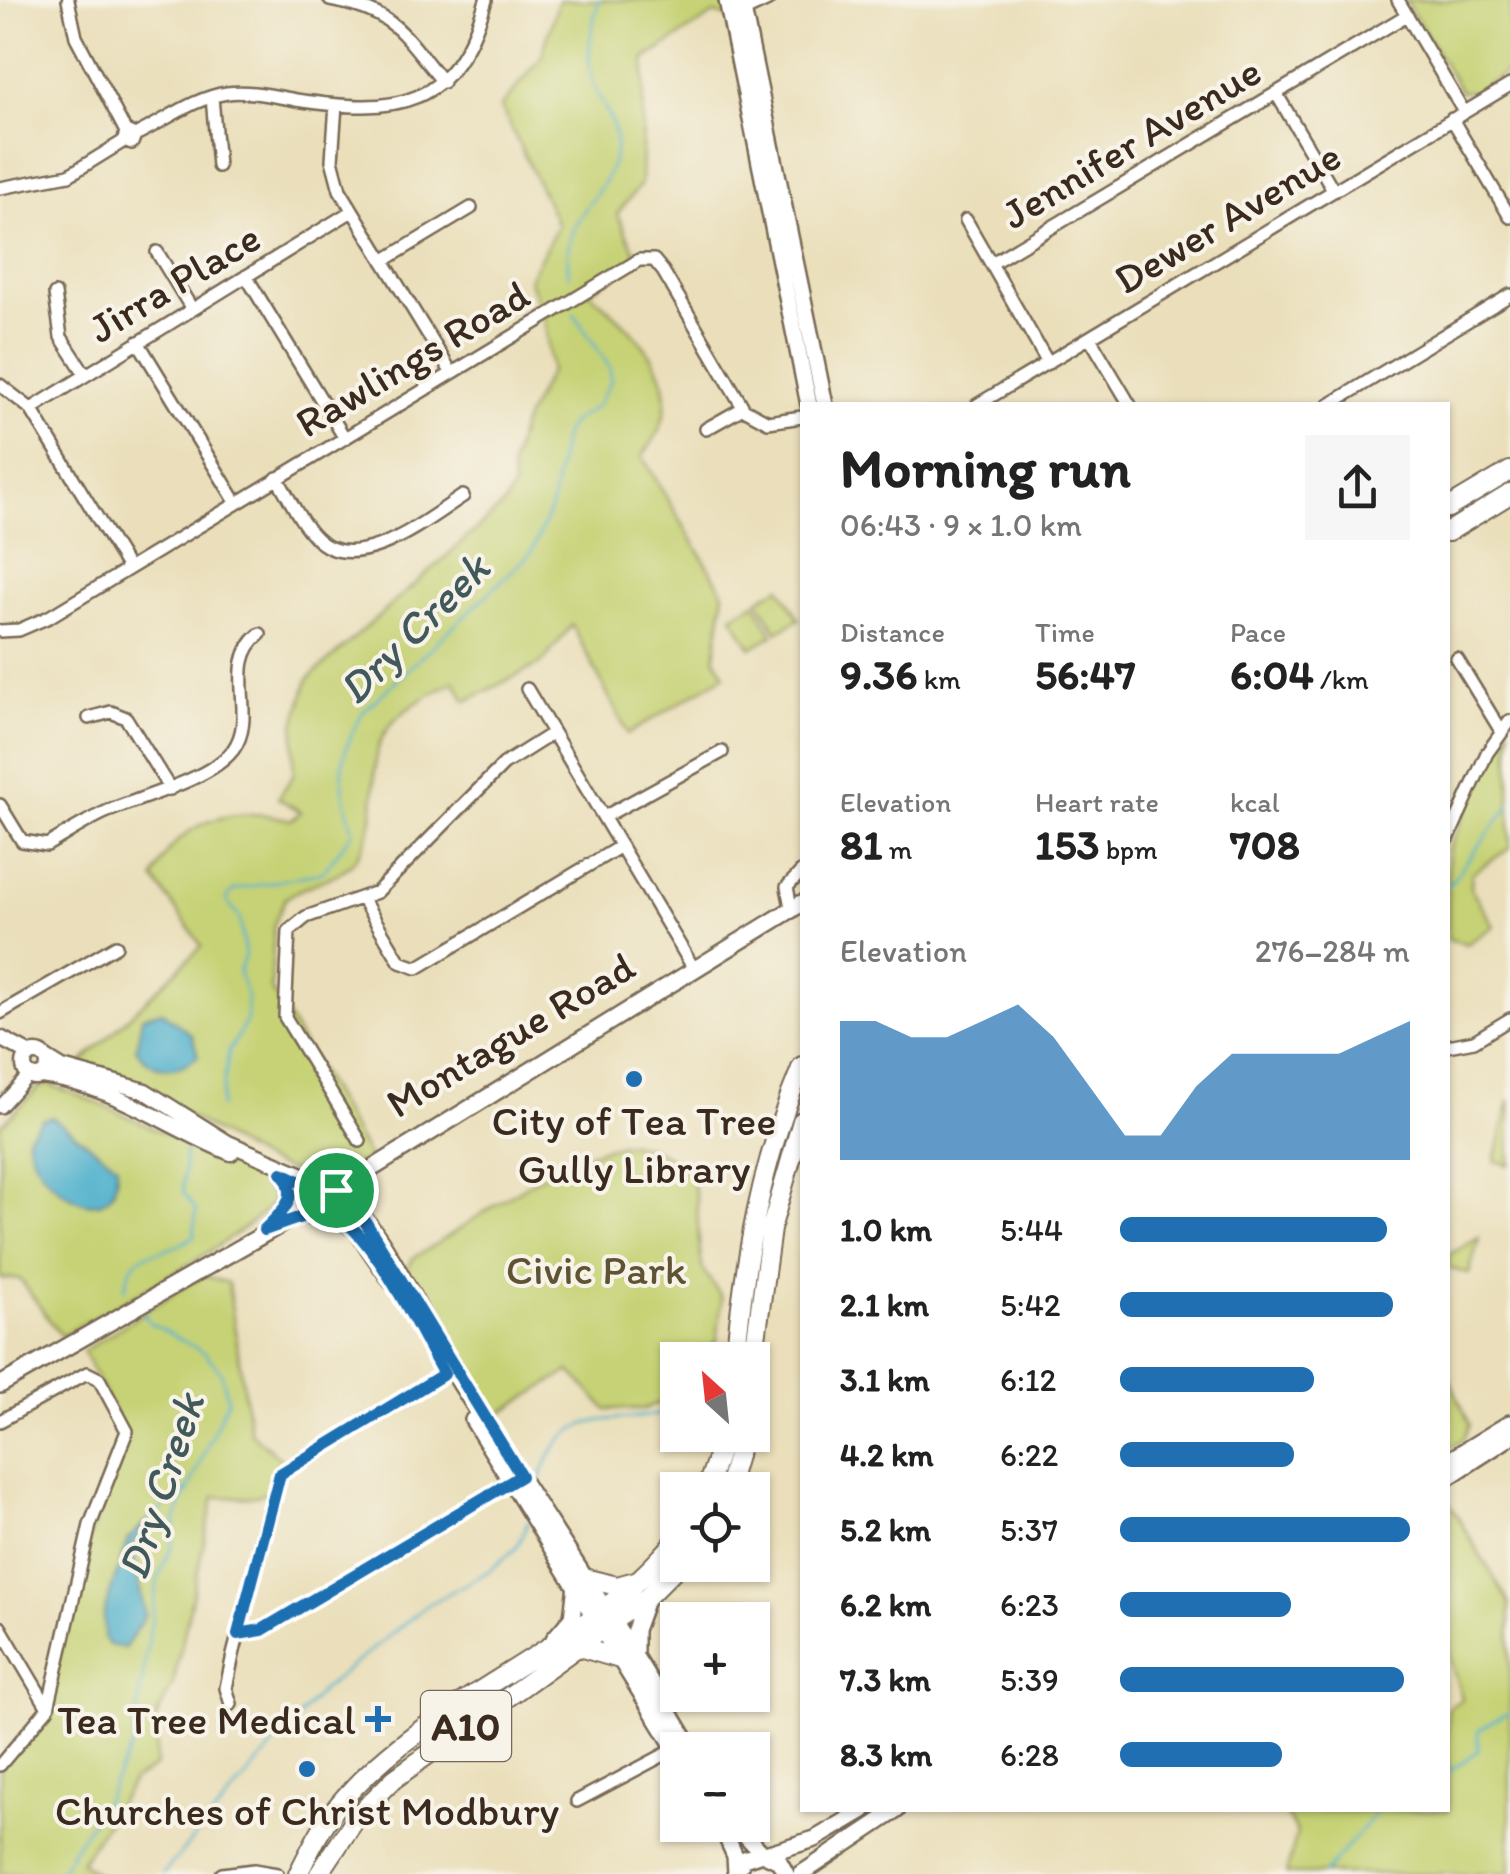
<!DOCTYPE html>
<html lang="en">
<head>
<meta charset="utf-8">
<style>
	:root { --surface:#fff; --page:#f6f6f6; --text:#222; --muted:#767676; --accent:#1f6fb2 }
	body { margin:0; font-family:Itim,sans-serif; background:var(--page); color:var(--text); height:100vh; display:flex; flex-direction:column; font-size:38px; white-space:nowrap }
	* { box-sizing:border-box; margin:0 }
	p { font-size:32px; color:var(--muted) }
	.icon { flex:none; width:55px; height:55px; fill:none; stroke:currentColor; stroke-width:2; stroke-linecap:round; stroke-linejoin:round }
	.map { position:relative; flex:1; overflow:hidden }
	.panel { position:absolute; left:800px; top:402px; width:650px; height:1410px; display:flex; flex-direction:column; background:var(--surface); border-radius:0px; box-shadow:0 2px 8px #0004 }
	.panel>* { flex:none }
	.needle { width:65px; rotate:333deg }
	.controls { position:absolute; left:660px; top:1342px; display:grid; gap:20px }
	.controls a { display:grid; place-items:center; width:110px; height:110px; border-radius:0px; background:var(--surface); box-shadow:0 2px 8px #0004; font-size:50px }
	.pin { position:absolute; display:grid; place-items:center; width:85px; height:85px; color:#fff; margin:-42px; border:5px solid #fff; border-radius:50%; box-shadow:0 2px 10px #0007 }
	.round { display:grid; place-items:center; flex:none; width:105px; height:105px; border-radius:0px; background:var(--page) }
	.overview { display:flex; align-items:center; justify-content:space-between; height:170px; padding:0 40px }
	h1 { font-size:55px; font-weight:700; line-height:75px }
	.figures { display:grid; grid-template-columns:repeat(3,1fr); gap:15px; height:170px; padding:10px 40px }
	.figures div { display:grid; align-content:center }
	.figures b { font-size:42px; font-weight:700 }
	.figures small { font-size:28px; font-weight:400 }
	.figures p { font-size:28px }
	.chart { height:280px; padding:20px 40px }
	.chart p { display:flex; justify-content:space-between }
	.chart svg { width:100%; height:180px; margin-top:10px; fill:var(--accent); opacity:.7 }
	ul { padding:0 40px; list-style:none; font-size:32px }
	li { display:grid; grid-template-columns:160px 120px 1fr; align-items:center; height:75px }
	li i { height:25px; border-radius:12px; background:var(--accent) }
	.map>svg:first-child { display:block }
</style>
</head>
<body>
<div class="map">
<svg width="1510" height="1874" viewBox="0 0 1510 1874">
	<rect width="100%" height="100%" fill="#f7f3e8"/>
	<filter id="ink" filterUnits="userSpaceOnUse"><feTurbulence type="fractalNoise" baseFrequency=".01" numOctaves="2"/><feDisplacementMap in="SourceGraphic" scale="20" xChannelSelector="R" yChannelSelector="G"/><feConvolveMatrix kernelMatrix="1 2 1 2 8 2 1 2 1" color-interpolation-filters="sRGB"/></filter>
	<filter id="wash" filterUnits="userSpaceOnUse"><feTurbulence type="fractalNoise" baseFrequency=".0048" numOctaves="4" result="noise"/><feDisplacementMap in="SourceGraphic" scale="40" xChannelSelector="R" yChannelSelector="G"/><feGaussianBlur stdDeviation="2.25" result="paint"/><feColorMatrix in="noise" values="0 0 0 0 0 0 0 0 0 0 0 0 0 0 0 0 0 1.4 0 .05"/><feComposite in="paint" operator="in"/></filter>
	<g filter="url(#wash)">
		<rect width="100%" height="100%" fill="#eadfba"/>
		<path fill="#c6d274" stroke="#807e49" stroke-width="2.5" d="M559 0H727L731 18 714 14 645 59 641 184 617 214 639 260 589 292C641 336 700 389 642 456L724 593 715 658 725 675 628 734 572 625 542 663 466 701 454 681C432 694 400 709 386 731 363 765 387 813 357 857 340 881 307 881 285 899L274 924 271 989 369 1157 328 1186 260 1159 169 1104 73 1071 202 946 154 879C174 820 236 804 291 820L301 812 278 798 293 776 295 724 308 679 505 504 513 486 511 465 522 425 551 369 544 316 529 279 558 225 501 107 541 58Z
			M1405 0H1510V70L1476 91 1461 92Z
			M780 587 799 619 777 632 758 600Z
			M755 603 773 635 751 648 732 616Z
			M1510 729V848L1472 873 1471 888 1494 926 1467 944 1448 939V851L1492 755Z
			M47 1084C125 1110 195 1152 272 1182L278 1194C258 1234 107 1309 61 1336L20 1279 0 1278V1126L38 1088Z
			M1510 1099V1165L1495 1161Z
			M631 1143C717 1163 690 1203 702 1265 705 1278 717 1286 722 1299L717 1340 700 1360H678L677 1396 645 1409H606L570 1371 494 1417 407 1270 413 1258C479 1221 555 1152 631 1143Z
			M1479 1238 1469 1274 1448 1268V1255Z
			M203 1275 228 1283 250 1432 289 1466C265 1503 256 1497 214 1497L173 1684 156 1718V1766L133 1781 81 1862 97 1874H0V1765L44 1716 83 1555 126 1437 83 1351Z
			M1448 1375 1470 1425 1464 1438 1448 1449Z
			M1448 1501 1510 1604V1874H1286L1297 1833 1283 1810H1448V1708L1462 1699 1448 1653Z"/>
		<path fill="#4db0cc" stroke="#446d75" stroke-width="2.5" d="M161 1011 192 1035 198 1056C176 1074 152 1073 136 1049L142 1017Z
			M52 1117 117 1165C119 1244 31 1185 27 1137L42 1119Z
			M152 1517 132 1546 145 1615 125 1648 109 1645 104 1638V1612L128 1539Z"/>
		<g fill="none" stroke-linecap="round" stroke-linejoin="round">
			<path stroke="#4db0cc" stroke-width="2.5" d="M569 277C560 212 601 208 614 157 624 122 593 101 590 69 587 46 593 23 599 0
				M1448 886 1510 805
				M220 1107 229 1051 247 1020V998L239 972 245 955 240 919 226 899 234 890 323 872 353 832C339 779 335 761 363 712L531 553 551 508 564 433 572 422 597 406 611 381 610 368 574 314
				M125 1289C132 1240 160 1262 194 1236L196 1210 183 1192 185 1151
				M537 1489C563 1397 609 1430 678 1410
				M148 1520 187 1489
				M1448 1772 1478 1751V1730L1510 1712
				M58 1874 105 1800 132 1746 158 1578 173 1543 176 1518 228 1399 221 1372 205 1353 150 1323 144 1314
				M163 1874 321 1691 427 1605 489 1571 516 1548 528 1522
				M1324 1874 1378 1810"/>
		</g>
	</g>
	<g filter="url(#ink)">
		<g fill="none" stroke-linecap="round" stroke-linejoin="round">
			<defs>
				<path id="minor" d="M68 0 76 37 126 132
					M330 0C395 11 403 34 443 82
					M1398 0 1464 112
					M740 13 768 0
					M1276 93 1334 191
					M212 97 218 166
					M336 105 332 160 340 190 451 372
					M1452 119 1510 217
					M135 135 126 131 124 140 132 143 135 135C165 121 193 98 227 93 249 90 274 96 296 100 398 115 454 109 486 0
					M0 188 69 175 124 141
					M966 220 1048 363
					M157 252 192 309
					M383 261 471 208
					M992 263 1407 15
					M246 276 344 437
					M55 294 61 337 85 374
					M1090 338 1130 405
					M138 342 236 502
					M0 385 31 409 128 568
					M977 405 1510 85
					M1329 405 1510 295
					M31 409 352 211
					M706 429 743 408
					M277 478C289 497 299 521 315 537 355 579 427 519 463 496
					M0 631 19 630 49 617 639 260H654L663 271 744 409 768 422 802 417
					M1457 659 1501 731
					M527 689 694 969
					M89 718 111 712 126 718 170 789
					M0 805 22 841 47 845C66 834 87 820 108 811 141 797 210 780 233 750 259 715 222 664 260 634
					M604 817 722 752
					M1448 839 1487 753 1510 721
					M363 900 400 962 417 968 621 846
					M792 912 787 887 802 871
					M0 1013 116 946
					M1448 1046 1474 1041 1510 1019
					M0 1107 29 1075
					M360 1141 285 1017 289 931 306 917 377 892 504 764 553 733
					M0 1421 87 1373 99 1379 127 1431 90 1525 48 1708 0 1765
					M0 1627 48 1708
					M238 1634 262 1630 517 1478
					M231 1704 226 1688 233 1655 280 1474 451 1369
					M577 1801 675 1749
					M222 1874 254 1870 277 1874"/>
				<path id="tertiary" d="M0 1038 30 1054
					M24 1065a12 12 0 1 1 24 0a12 12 0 1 1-24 0Z
					M46 1058 62 1068 145 1091 228 1143 328 1186
					M41 1076C112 1084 167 1127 231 1153
					M264 1230C281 1213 301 1197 282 1173"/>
				<path id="secondary" d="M727 0 809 405
					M741 0 825 405
					M330 1187C383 1219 419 1317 452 1370 530 1497 616 1620 692 1750
					M305 1216 329 1211 356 1230 392 1282
					M0 1385 287 1221 802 903
					M473 1420 678 1753
					M1448 1461 1510 1423
					M1448 1477 1510 1437
					M554 1639 572 1618 576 1585
					M635 1651V1630L647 1597
					M721 1825 735 1856 736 1872
					M736 1825 762 1853
					M765 1854 815 1839 864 1810
					M735 1874 744 1859 762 1853 779 1861 786 1874
					M801 1874 897 1810"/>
				<path id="primary" d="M1448 508 1510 471
					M1448 532 1510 494"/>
				<path id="trunk" d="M735 1360C745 1257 761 1162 802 1066
					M752 1368 771 1229 802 1121
					M706 1490 725 1435
					M727 1490 743 1435
					M588 1579 617 1586 635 1581
					M579 1647 620 1659
					M298 1874C312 1846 325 1819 346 1796 440 1691 589 1649 678 1538
					M319 1874 359 1814 394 1779 647 1597 679 1565"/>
			</defs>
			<use href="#minor" stroke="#786955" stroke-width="16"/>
			<use href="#tertiary" stroke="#786955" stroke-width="19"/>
			<use href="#secondary" stroke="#786955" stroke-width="20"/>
			<use href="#primary" stroke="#786955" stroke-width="22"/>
			<use href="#trunk" stroke="#786955" stroke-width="22"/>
			<use href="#minor" stroke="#fff" stroke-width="11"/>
			<use href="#tertiary" stroke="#fff" stroke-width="14"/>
			<use href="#secondary" stroke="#fff" stroke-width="15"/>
			<use href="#primary" stroke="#fff" stroke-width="18"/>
			<use href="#trunk" stroke="#fff" stroke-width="18"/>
		</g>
	</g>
	<g fill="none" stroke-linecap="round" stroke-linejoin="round" filter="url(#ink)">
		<defs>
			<path id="route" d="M282 1173 319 1191 328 1186 360 1213 521 1476 262 1630 238 1634 280 1474 444 1374C421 1336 366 1213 321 1210L264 1230C281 1213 302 1197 282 1173Z"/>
		</defs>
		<use href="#route" stroke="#fff" stroke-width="20"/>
		<use href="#route" stroke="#1f6fb2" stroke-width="12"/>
	</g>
	<g fill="#1f6fb2" stroke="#f7f3e8" stroke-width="4">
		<circle cx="634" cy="1079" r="10"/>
		<path d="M373 1704h10v10h10v10h-10v10h-10v-10h-10v-10h10z"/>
		<circle cx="307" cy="1769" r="10"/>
	</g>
	<g text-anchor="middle" stroke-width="8" stroke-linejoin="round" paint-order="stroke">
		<rect fill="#f7f3e8" stroke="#73665b" stroke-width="2.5" x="421" y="1691" width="90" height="70" rx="8"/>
		<g font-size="40" font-weight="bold" fill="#3b2a1e">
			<text x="466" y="1740">A10</text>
		</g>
		<g font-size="42" fill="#3b2a1e" stroke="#f7f3e8">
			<text transform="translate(1131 142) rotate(-31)" y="15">Jennifer Avenue</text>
			<text transform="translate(1227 217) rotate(-31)" y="15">Dewer Avenue</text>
			<text transform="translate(174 282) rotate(-31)" y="15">Jirra Place</text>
			<text transform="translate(412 358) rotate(-31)" y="15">Rawlings Road</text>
			<text transform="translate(510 1034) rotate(-31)" y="15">Montague Road</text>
		</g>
		<g font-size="42" fill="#3b2a1e" stroke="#f7f3e8">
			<text x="634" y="1135">City of Tea Tree<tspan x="634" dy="48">Gully Library</tspan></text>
			<text x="356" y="1734" text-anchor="end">Tea Tree Medical</text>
			<text x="307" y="1825">Churches of Christ Modbury</text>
		</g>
		<g font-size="42" fill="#5e5434" stroke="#f7f3e8">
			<text x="596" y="1284">Civic Park</text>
		</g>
		<g font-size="45" font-style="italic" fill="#41595b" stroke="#f7f3e8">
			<text transform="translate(413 628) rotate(-45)" y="16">Dry Creek</text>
			<text transform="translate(160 1486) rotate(-72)" y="16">Dry Creek</text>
		</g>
	</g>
</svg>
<div class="controls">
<a><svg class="needle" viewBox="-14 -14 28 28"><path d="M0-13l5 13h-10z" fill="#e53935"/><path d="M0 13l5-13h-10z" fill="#767676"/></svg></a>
<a><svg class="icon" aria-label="locate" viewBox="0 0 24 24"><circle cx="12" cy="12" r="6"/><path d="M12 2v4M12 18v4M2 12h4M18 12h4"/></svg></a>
<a>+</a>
<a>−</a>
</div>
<div class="pin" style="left:336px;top:1190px;background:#1e9e55"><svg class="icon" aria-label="arrive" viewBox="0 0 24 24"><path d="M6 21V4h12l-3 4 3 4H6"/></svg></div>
<section class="panel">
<div class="overview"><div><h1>Morning run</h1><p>06:43 · 9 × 1.0 km</p></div><a class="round"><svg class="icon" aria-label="share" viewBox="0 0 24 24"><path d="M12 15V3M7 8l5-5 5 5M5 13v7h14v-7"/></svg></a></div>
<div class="figures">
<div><p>Distance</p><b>9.36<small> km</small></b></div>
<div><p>Time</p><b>56:47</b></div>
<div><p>Pace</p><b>6:04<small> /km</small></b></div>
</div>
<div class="figures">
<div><p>Elevation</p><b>81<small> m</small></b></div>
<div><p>Heart rate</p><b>153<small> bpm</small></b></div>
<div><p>kcal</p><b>708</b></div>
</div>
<div class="chart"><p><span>Elevation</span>276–284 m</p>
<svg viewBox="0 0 160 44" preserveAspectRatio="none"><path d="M0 44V10L10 10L20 14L30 14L40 10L50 6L60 14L70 26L80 38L90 38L100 26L110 18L120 18L130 18L140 18L150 14L160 10V44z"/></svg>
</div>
<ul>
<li><b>1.0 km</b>5:44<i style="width:92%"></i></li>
<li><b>2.1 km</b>5:42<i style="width:94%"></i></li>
<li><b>3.1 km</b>6:12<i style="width:67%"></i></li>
<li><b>4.2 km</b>6:22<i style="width:60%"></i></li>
<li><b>5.2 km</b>5:37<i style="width:100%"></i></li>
<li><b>6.2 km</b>6:23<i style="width:59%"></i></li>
<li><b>7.3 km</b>5:39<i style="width:98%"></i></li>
<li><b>8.3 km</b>6:28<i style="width:56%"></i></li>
</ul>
</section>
</div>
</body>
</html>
